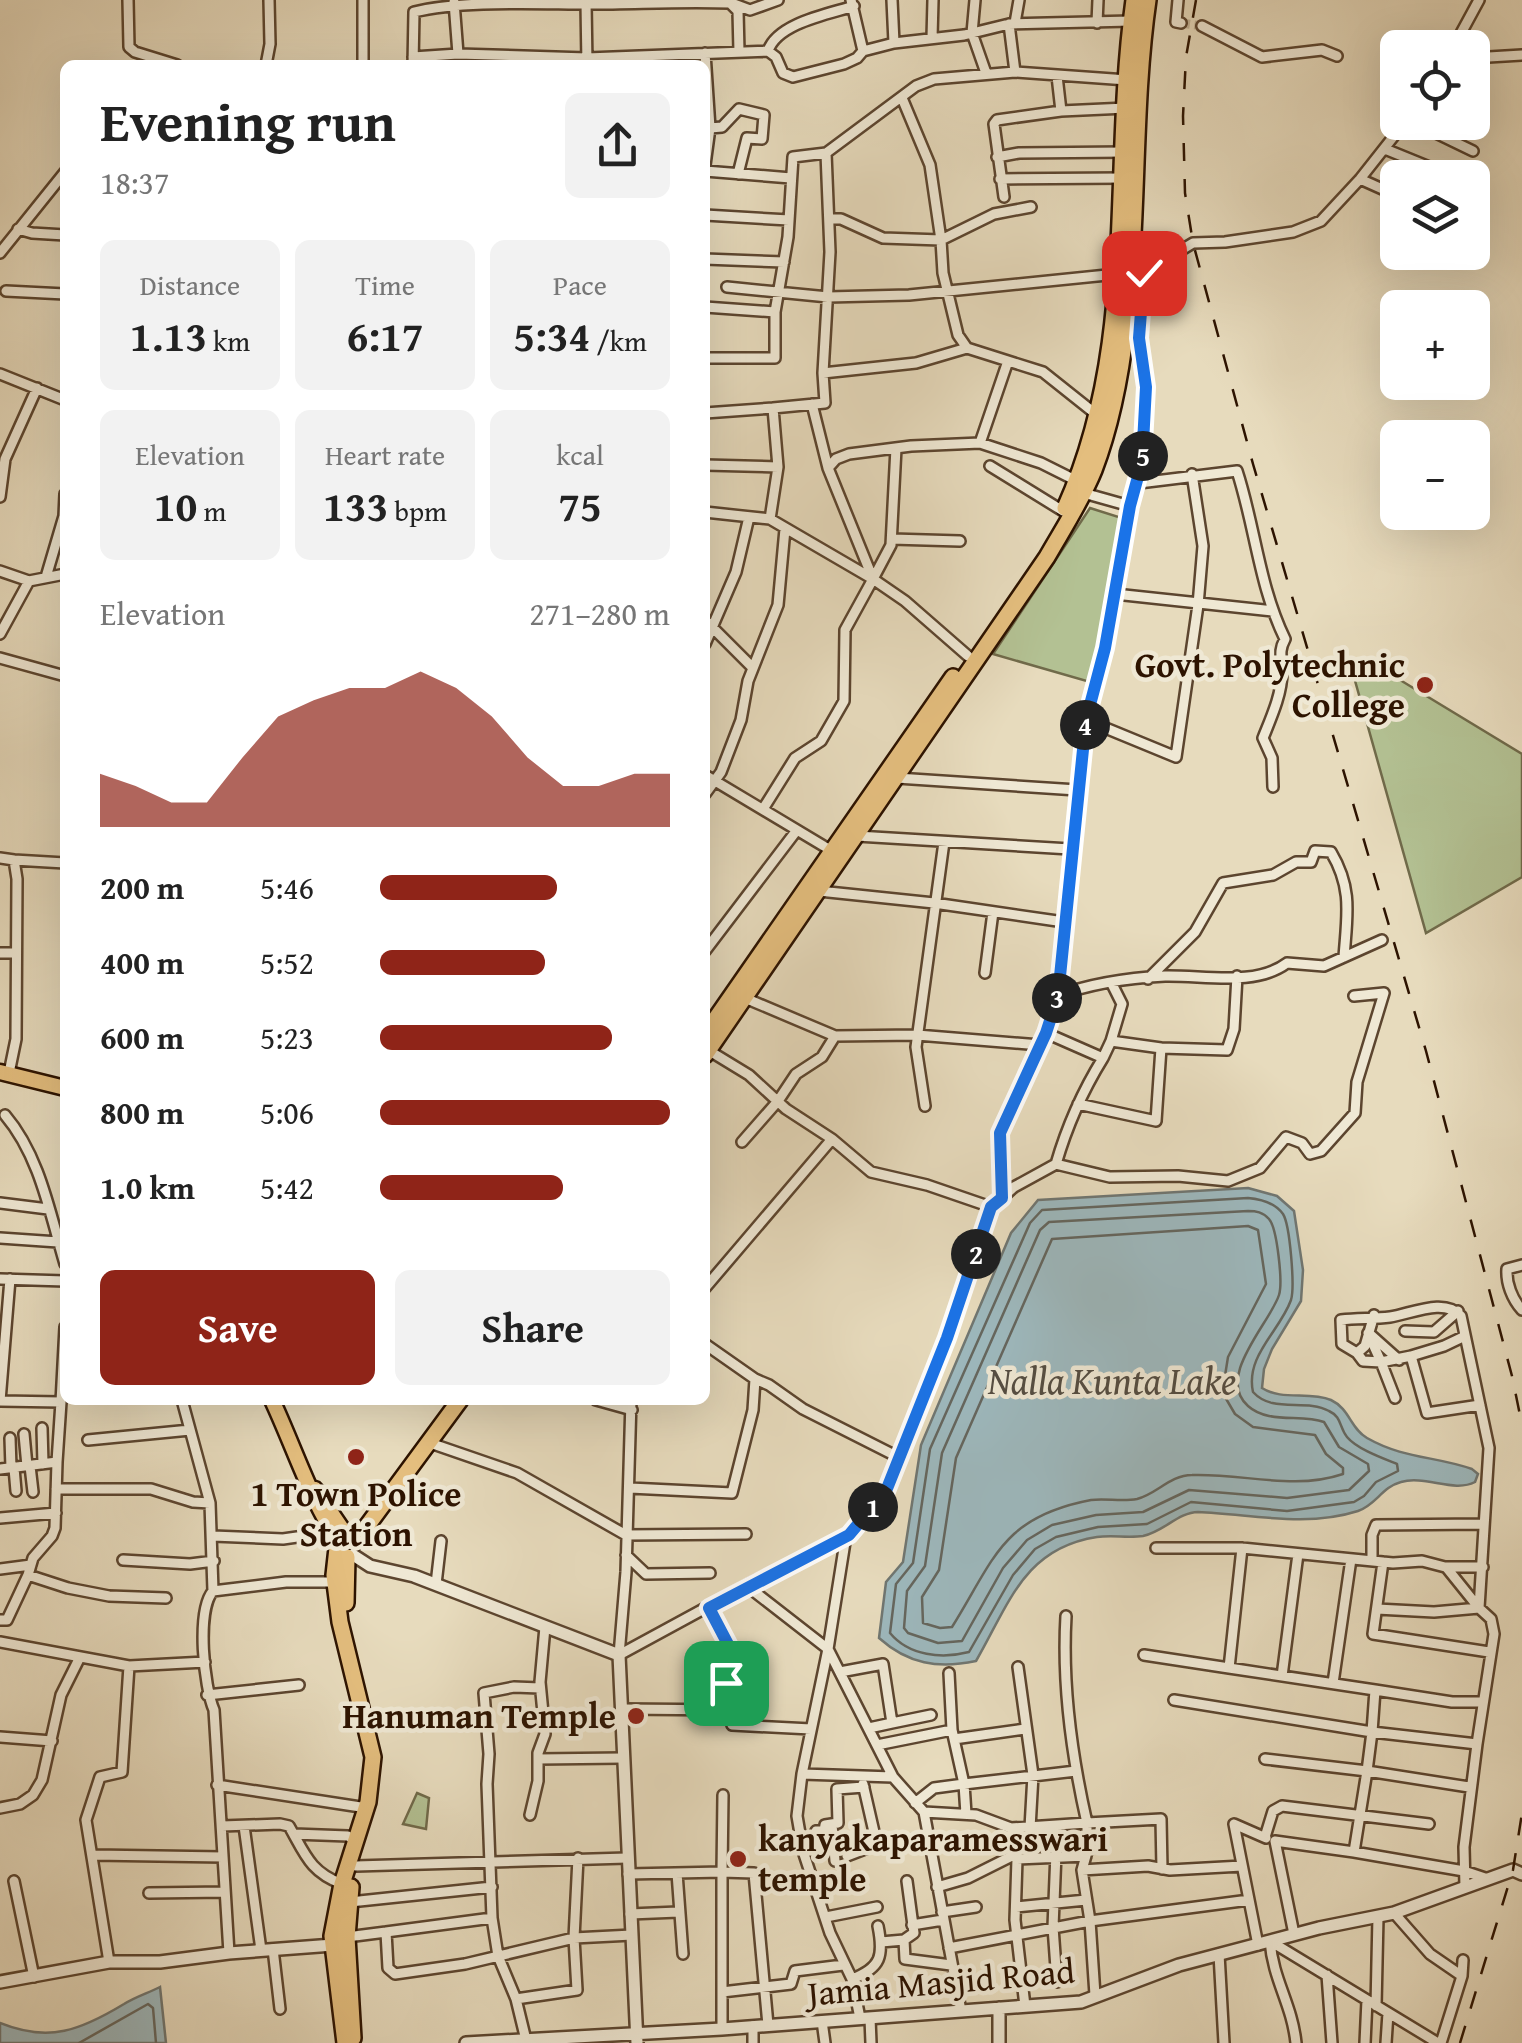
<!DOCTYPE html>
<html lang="en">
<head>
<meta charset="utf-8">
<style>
	:root { --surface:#fff; --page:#f2f2f2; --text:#222; --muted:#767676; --accent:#8f2418 }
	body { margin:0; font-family:"Gentium Book Plus",serif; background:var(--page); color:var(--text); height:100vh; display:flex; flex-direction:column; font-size:38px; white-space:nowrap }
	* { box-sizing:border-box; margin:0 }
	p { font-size:32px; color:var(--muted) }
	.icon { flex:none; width:55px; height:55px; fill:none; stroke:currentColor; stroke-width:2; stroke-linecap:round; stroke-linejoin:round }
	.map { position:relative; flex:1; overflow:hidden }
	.details { position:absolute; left:60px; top:60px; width:650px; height:1345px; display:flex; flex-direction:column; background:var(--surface); border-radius:15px; box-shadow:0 10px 40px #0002 }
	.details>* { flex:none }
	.tools { position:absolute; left:1380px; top:30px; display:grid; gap:20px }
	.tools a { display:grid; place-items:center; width:110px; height:110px; border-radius:15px; background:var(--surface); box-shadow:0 10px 40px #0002; font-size:50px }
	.pin { position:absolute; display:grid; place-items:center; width:85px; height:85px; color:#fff; margin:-42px; border-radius:20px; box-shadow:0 5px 15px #0006 }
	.km { position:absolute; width:50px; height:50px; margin:-25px; border-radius:50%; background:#222; color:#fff; font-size:28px; line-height:50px; text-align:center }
	.round { display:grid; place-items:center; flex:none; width:105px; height:105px; border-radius:15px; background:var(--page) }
	.head { display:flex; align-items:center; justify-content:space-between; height:170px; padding:0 40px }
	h1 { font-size:55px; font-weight:700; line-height:75px }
	.stats { display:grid; grid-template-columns:repeat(3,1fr); gap:15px; height:170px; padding:10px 40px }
	.stats div { display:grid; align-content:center; border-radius:15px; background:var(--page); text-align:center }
	.stats b { font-size:42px; font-weight:700 }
	.stats small { font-size:28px; font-weight:400 }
	.stats p { font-size:28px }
	.chart { height:280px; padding:20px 40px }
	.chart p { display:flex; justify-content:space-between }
	.chart svg { width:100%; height:180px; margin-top:10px; fill:var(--accent); opacity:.7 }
	.button { display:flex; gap:20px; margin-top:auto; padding:20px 40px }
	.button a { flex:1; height:115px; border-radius:15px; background:var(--accent); color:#fff; font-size:40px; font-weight:700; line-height:115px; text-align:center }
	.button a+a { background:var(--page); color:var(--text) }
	ul { padding:0 40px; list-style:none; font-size:32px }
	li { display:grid; grid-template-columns:160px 120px 1fr; align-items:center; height:75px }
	li i { height:25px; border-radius:12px; background:var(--accent) }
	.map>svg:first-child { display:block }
</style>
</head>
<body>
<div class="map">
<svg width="1522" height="2043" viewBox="0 0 1522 2043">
	<rect width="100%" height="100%" fill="#e7dbbd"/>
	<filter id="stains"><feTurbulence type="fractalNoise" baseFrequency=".002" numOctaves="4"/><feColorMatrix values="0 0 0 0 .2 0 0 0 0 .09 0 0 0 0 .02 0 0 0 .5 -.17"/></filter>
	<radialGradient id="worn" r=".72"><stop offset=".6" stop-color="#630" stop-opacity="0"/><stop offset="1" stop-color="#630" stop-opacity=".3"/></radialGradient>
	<path fill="#b3c193" stroke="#706a4a" stroke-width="2.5" d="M1090 508 1125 519 1090 682 993 654Z
		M1377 666 1522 754V877L1426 933 1352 670Z
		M417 1793 429 1798 426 1829 403 1824Z"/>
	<path fill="#9db8bd" stroke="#707671" stroke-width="2.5" d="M1248 1188 1277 1196 1294 1211 1303 1270 1301 1301 1272 1349 1264 1369 1262 1388C1282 1401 1309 1391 1331 1400 1350 1409 1350 1428 1367 1438 1404 1459 1435 1456 1472 1469L1478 1474 1475 1482C1454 1493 1425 1475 1401 1482 1382 1487 1376 1505 1358 1511 1305 1528 1251 1514 1198 1512 1179 1512 1163 1532 1143 1536 1128 1538 1112 1535 1097 1537 1024 1548 1009 1604 976 1661 938 1669 908 1664 879 1638L886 1582 903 1562 921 1445 1011 1233 1038 1200Z
		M160 1987 166 2043H0V2023C49 2043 81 2030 124 2004 135 1997 148 1993 160 1987Z"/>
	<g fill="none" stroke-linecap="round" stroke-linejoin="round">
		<path stroke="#65665e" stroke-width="2.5" d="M1248 1198C1260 1199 1275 1203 1283 1214 1290 1225 1295 1287 1291 1300 1280 1331 1245 1356 1253 1392 1273 1414 1305 1398 1329 1411 1342 1417 1339 1427 1347 1437 1357 1449 1382 1458 1397 1464L1398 1471 1376 1482 1364 1496 1354 1502 1287 1511 1191 1502 1147 1524 1098 1527 1056 1537 1035 1549 1013 1575 969 1652C942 1659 909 1656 890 1633L896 1584 913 1563 930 1449 1030 1223 1042 1210Z
			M1248 1211C1256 1211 1263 1212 1269 1219 1277 1228 1283 1282 1279 1295 1270 1323 1215 1377 1248 1406 1268 1424 1300 1414 1324 1422L1339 1447 1368 1464 1369 1471 1349 1490 1287 1498 1189 1490 1143 1512 1096 1515 1052 1525 1027 1540 1003 1568 962 1641 938 1643 908 1633 904 1628 907 1591 925 1566 942 1453 1040 1230 1049 1222Z
			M1248 1226 1258 1230 1266 1284 1228 1357 1224 1382 1225 1397 1235 1414 1253 1427 1315 1435 1326 1454 1343 1468V1474C1293 1491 1243 1473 1192 1475 1170 1475 1157 1494 1137 1499 1122 1502 1106 1498 1091 1500 1002 1517 995 1558 952 1627L940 1628 923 1623 922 1597 939 1570 956 1458 1052 1239Z
			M79 2043 148 2004 153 2008 156 2043"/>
		<path stroke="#c2b397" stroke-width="9" stroke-dasharray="9 4.5" stroke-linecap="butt" d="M1181 23 1202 26"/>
		<defs>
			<path id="minor" d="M128 0 129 47 135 52 177 65
				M363 0V65
				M851 0 863 51
				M892 0 894 43
				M975 0 972 33 986 73
				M1178 0 1176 22 1181 23
				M454 2 458 54
				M586 3 587 65
				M734 4 750 10 778 0
				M1015 23 1019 0
				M1097 23 1098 0
				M1009 24 1015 72
				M1202 26 1262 57 1322 50 1337 56
				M932 38 933 0
				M1453 48 1479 0
				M768 51C777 23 829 14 854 6
				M705 53 710 128 705 165
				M413 57 458 54 587 58 768 51 776 57 783 73 793 77 844 64 857 58 863 51 894 43 964 35 1009 24 1131 21
				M1472 58 1522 55
				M266 65 270 44 269 0
				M413 65 414 12C463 0 538 4 591 4 637 4 684 1 730 3L738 11 739 52
				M1057 76 1061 111 1126 108
				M902 98 930 165 941 240 943 273 958 335 967 348 1043 372 1097 415
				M1413 122 1473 151
				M710 128 722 127 739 109 764 115 762 139 747 138 738 174
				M1385 149 1444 173
				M997 157 1019 153 1125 152
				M705 171 791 178
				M1000 179 1124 178
				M1360 179 1398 196
				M1004 197 994 124 997 120 1061 111
				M705 215 789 220
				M830 219H841L883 238 941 240 994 214 1031 207
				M18 229 32 233 65 235
				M0 253 65 172
				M705 259 784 262
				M1140 275 1193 243 1225 242 1293 232 1321 221 1360 179 1405 122
				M727 287 828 297 909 295 1117 274
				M6 291 65 294
				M705 307 775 312 788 237 793 157 826 153 916 86 934 79 1015 72 1127 80
				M705 358H775V312
				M823 373 830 252 826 153
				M0 374 65 400
				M812 404 828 468
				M773 408 825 403 823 373 916 363 967 348
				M705 413 773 408 778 467 770 519
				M980 443 1008 361
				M705 465 778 467
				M990 466 1063 511
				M1139 483 1237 471C1255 526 1259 586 1285 639 1278 652 1282 658 1282 672 1282 694 1271 718 1263 738L1272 758 1273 787
				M1080 492 1130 506
				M0 497 5 459 37 388
				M705 512 770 519 873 579 845 630 844 701 821 741 795 758 763 809
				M892 539 960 541
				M0 571 29 581
				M46 577 64 516 65 494
				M873 579 891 545 896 448
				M1115 594 1273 611
				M705 620 753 668
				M0 634 29 581 65 574
				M705 644 736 572 749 517
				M968 656 905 601 873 579 828 468 836 459 849 454 911 446 980 443 1041 463 1075 480
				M0 658 65 676
				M1086 720 1176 757 1198 605 1203 546 1192 474
				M705 775 832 851
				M897 778 1077 790
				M705 794 721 772 741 720 748 681 778 605 785 529
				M857 836 1070 849
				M0 858 14 860 17 879 16 1039 9 1073
				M14 860 65 863
				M819 891 934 903 1064 922
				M705 951 797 830
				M0 953H16
				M985 973 993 912
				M1148 979 1195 932 1223 883 1273 875 1296 862H1311L1315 851 1331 852C1353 889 1347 915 1344 957
				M1057 996C1092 983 1128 978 1165 976 1204 975 1255 987 1287 963L1324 966 1382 940
				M745 998 835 1036 917 1035 1040 1045
				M1111 1041 1122 1004 1111 982
				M708 1050 749 1075 786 1109 832 1139 871 1172 927 1185 991 1207 947 1338 898 1457
				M1103 1058 1111 1041 1161 1048
				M1078 1104 1156 1121 1161 1048 1227 1050 1234 1029 1237 976
				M925 1106 916 1047 944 842
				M5 1115C40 1156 50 1214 65 1264
				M742 1142 778 1101 796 1074 822 1057 835 1036
				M1056 1164 1110 1177 1178 1176 1228 1181 1260 1168 1286 1137 1302 1143 1310 1154 1321 1151 1355 1113 1357 1082 1384 993 1354 996
				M1002 1198 1001 1133 1046 1033 1057 996 1086 720 1105 647 1130 506 1142 463 1146 387 1139 338 1145 273
				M1001 1199 1014 1187 1056 1164C1067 1126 1082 1092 1103 1058L1046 1033
				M0 1203 48 1209
				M0 1238 58 1242
				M1522 1265 1507 1269C1506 1283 1512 1299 1522 1310
				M0 1279 65 1281
				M705 1288 832 1139
				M1405 1331 1434 1332 1458 1311
				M1368 1333 1381 1362 1363 1361 1357 1353 1342 1344 1341 1320C1357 1318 1374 1319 1390 1317 1411 1314 1444 1297 1461 1316L1489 1448 1479 1608 1491 1619 1494 1634 1477 1744
				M1371 1335 1399 1360
				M1465 1336 1444 1346 1411 1356 1427 1413 1480 1405
				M705 1344 755 1379
				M1357 1353 1365 1346 1374 1315
				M1395 1398 1381 1362 1411 1356
				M182 1400 210 1503 213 1591C196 1611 204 1687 214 1710L229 1953
				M596 1400 632 1410
				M0 1401 61 1402 65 1327
				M0 1401 10 1279
				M42 1428 43 1464
				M24 1434 27 1466
				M10 1438 11 1468
				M88 1440 190 1430
				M430 1443 517 1473 626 1535 746 1534
				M57 1462 55 1528 52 1536 33 1558 28 1575 68 1588 109 1596 166 1598
				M30 1466 33 1492
				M14 1468 16 1491
				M0 1469 57 1462 61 1402
				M56 1489H151L193 1502 210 1503
				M0 1518 56 1513
				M213 1536 283 1539 332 1532
				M1156 1548H1242L1393 1563 1422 1561 1445 1567H1483
				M1242 1548 1229 1668 1375 1690
				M626 1555 646 1574 710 1573
				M123 1560 190 1564 214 1561
				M1372 1561V1535L1376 1525 1482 1524
				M1383 1562 1373 1634 1489 1652
				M1446 1567 1479 1608
				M0 1569 31 1565
				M436 1584 441 1541
				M747 1586 828 1649 846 1536
				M213 1591 286 1582H335
				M709 1608 731 1650 724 1711
				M1377 1609 1434 1612 1479 1608
				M1066 1616C1062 1684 1072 1757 1087 1823L1161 1819 1162 1869
				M0 1620H7L28 1575
				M0 1642 129 1666
				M828 1649 893 1777 802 1774Z
				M619 1655 757 1580 849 1535 886 1491 898 1457 803 1409 769 1385 755 1379 753 1410 732 1493 630 1488
				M619 1655 626 1572 631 1400
				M1144 1655 1229 1668
				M1018 1667 1033 1775 1030 1828
				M840 1672 883 1664 892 1723 869 1728
				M1282 1676 1298 1554
				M1333 1683 1351 1559
				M207 1695 299 1685
				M1174 1700 1372 1732 1367 1771 1265 1759
				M622 1709 736 1710 732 1725 811 1729
				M892 1723 931 1715
				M0 1737 52 1741
				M954 1739 1025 1729
				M877 1745 952 1730
				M538 1759 623 1758
				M802 1774 797 1816 803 1851
				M893 1777 924 1812 961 2011
				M863 1784 877 1845
				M217 1785 367 1808
				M1469 1787 1367 1771 1354 1852 1464 1871 1488 1879
				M915 1803 934 1788 964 1784 952 1730 949 1673
				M0 1808 20 1804 33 1795 42 1780 61 1695 79 1659
				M924 1812 976 1815 1011 1828 1087 1823V1852L1082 1870 1090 1921 1095 1995
				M966 1814 964 1784 1076 1771
				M530 1815 538 1781V1753L545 1734 540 1682 545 1627
				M832 1824 835 1861
				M222 1826 280 1824 289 1826C305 1854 310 1872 342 1884
				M244 1826 261 1950
				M1011 1828 1017 1859 1015 1920 1025 2006
				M294 1834 348 1836 356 1842
				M1265 1837 1273 1811 1282 1806 1429 1824
				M93 1855 223 1857
				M847 1856 886 1841 931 1839
				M1017 1859 1086 1856
				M356 1866 627 1858
				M1082 1870 1148 1866 1170 1870 1242 1866
				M677 1873 683 1954
				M628 1874 722 1872 723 1795
				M14 1881 34 1977
				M937 1887 968 1878 1016 1854
				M1465 1887 1464 1847 1477 1744 1372 1732 1375 1690 1452 1702H1483
				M149 1893 225 1892
				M350 1902 492 1887
				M1016 1907 1086 1900
				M942 1912 976 1907
				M1394 1913 1430 1954 1462 1976
				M630 1914 678 1912
				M826 1917 877 1907
				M912 1925 943 1920
				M386 1932 492 1918
				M1294 1934 1275 1841 1354 1852
				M347 1937 386 1932 388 1968 395 1974 465 1964 574 1938 632 1935
				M904 1940 905 1959 951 1965
				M1270 1941 1438 2043
				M1270 1941C1273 1980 1292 2004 1296 2043
				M881 1942 904 1940 914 1933 907 1881
				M1258 1945 1234 1824 1266 1838
				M949 1948 1090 1921 1249 1900
				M273 1949 280 2009
				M1219 1954 1224 2043
				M109 1962 86 1820 100 1777 122 1772 129 1666 205 1662
				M1327 1975 1332 2043
				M852 1979 830 1933 803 1851 817 1837 816 1831H824L825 1825 838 1823 837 1789 864 1787
				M1057 1982 1053 1927 1057 1828
				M722 1992 791 1984 795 1971 843 1965
				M516 1999 498 1956 492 1918 487 1784 489 1754 484 1693 514 1687 540 1688
				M1376 2006 1378 1917
				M860 2018 852 1979C881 1968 884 1956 878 1926
				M870 2018 871 2043
				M822 2021 825 2043
				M753 2026V2043
				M722 2029V1872L754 1873 768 2025
				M526 2040 516 1999 577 1990 574 1938 578 1858
				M1365 2043 1367 2000
				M1386 2043 1388 2013
				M1441 2043 1462 1976 1463 1960"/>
			<path id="tertiary" d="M353 1555 370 1566 414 1576 619 1655 637 2043
				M0 1982 109 1962H160L229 1953 333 1945
				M999 2008V2043
				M466 2043 722 2029 1081 2002 1179 1965 1319 1928 1394 1913 1513 1870 1522 1874"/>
			<path id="primary" d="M0 1072 65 1088
				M272 1400C294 1447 310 1498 338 1541
				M315 1489 347 1536"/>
			<path id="trunk" d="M1065 508C1139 344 1110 172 1134 0
				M705 1034 953 677
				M705 1055 1047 557C1063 529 1082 500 1094 470 1148 328 1126 150 1148 0
				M356 1541 460 1400
				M337 1548 334 1575 340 1622 373 1757 368 1802 342 1884 332 1936 345 2043
				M346 1603 347 1557
				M351 1887 347 1937 353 2038"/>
		</defs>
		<use href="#minor" stroke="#5c452f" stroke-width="14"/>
		<use href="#tertiary" stroke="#5c452f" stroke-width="16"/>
		<use href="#primary" stroke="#2d1300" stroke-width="19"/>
		<use href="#trunk" stroke="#2d1300" stroke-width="20"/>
		<use href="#minor" stroke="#efe8d4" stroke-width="9"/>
		<use href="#tertiary" stroke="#efe8d4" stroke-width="11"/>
		<use href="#primary" stroke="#e4be7e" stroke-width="14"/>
		<use href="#trunk" stroke="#e4be7e" stroke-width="15"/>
		<path stroke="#2d1300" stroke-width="2.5" stroke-dasharray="18 18" stroke-linecap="butt" d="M1196 0 1186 57 1183 116 1185 193 1193 243 1253 464 1426 1051 1512 1376 1522 1425
			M1460 2043 1513 1870 1522 1813"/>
	</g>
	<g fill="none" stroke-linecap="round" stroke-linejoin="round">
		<defs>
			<path id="route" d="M726 1683 731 1650 709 1608 849 1535 886 1491 947 1338 991 1207 1002 1198 1000 1133 1046 1033 1058 996 1086 720 1105 648 1130 506 1142 462 1146 387 1139 338 1144 273"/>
		</defs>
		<use href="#route" stroke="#fff" stroke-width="20"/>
		<use href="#route" stroke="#1a73e8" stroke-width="12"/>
	</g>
	<g fill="#8f2418" stroke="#efe8d4" stroke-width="4">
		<circle cx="1425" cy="685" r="10"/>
		<circle cx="356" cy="1457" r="10"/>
		<circle cx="636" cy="1716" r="10"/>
		<circle cx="738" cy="1859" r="10"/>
	</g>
	<g text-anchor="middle" stroke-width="9" stroke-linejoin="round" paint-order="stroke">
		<g font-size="35" font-weight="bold" fill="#2d1300" stroke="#efe8d4" text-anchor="end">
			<text x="1405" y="677">Govt. Polytechnic<tspan x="1405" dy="40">College</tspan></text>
			<text x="356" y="1506" text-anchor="middle">1 Town Police<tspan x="356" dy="40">Station</tspan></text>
			<text x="616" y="1728">Hanuman Temple</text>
			<text x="758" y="1851" text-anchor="start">kanyakaparamesswari<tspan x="758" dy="40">temple</tspan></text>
		</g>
		<g font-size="35" fill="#2d1300" stroke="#efe8d4">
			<text transform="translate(941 1982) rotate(-5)" y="12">Jamia Masjid Road</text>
		</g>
		<g font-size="38" font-style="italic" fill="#544d42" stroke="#efe8d4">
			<text x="1112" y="1394">Nalla Kunta Lake</text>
		</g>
	</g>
	<rect width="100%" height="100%" filter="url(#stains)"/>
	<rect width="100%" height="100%" fill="url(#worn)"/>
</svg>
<div class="tools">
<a><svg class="icon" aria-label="locate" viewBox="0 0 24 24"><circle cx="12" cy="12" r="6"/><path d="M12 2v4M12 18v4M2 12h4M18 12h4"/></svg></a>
<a><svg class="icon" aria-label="layers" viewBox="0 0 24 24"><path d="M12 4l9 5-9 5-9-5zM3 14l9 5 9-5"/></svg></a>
<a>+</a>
<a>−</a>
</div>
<div class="pin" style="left:726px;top:1683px;background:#1e9e55"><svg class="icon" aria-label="arrive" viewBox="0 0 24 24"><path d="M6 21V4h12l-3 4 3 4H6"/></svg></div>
<div class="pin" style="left:1144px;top:273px;background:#d93025"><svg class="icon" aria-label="check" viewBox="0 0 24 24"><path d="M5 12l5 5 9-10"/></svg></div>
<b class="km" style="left:873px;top:1507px">1</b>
<b class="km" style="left:976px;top:1254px">2</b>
<b class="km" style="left:1057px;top:998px">3</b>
<b class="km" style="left:1085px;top:725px">4</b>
<b class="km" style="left:1143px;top:456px">5</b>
<section class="details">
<div class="head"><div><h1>Evening run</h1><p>18:37</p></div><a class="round"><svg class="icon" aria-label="share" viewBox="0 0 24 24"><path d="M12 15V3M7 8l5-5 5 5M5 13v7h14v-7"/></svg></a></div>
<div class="stats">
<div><p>Distance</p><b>1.13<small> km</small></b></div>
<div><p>Time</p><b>6:17</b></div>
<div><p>Pace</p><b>5:34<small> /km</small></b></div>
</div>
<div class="stats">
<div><p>Elevation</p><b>10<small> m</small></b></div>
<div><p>Heart rate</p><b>133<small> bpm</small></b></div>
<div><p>kcal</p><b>75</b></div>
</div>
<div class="chart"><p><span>Elevation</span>271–280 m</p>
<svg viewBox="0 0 160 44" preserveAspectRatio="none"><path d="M0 44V31L10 34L20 38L30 38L40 27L50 17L60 13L70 10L80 10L90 6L100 10L110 17L120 27L130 34L140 34L150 31L160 31V44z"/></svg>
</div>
<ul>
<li><b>200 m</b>5:46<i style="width:61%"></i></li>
<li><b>400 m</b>5:52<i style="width:57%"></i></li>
<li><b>600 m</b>5:23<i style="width:80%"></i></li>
<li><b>800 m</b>5:06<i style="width:100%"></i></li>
<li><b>1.0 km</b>5:42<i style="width:63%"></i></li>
</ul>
<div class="button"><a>Save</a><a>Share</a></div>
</section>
</div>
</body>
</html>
